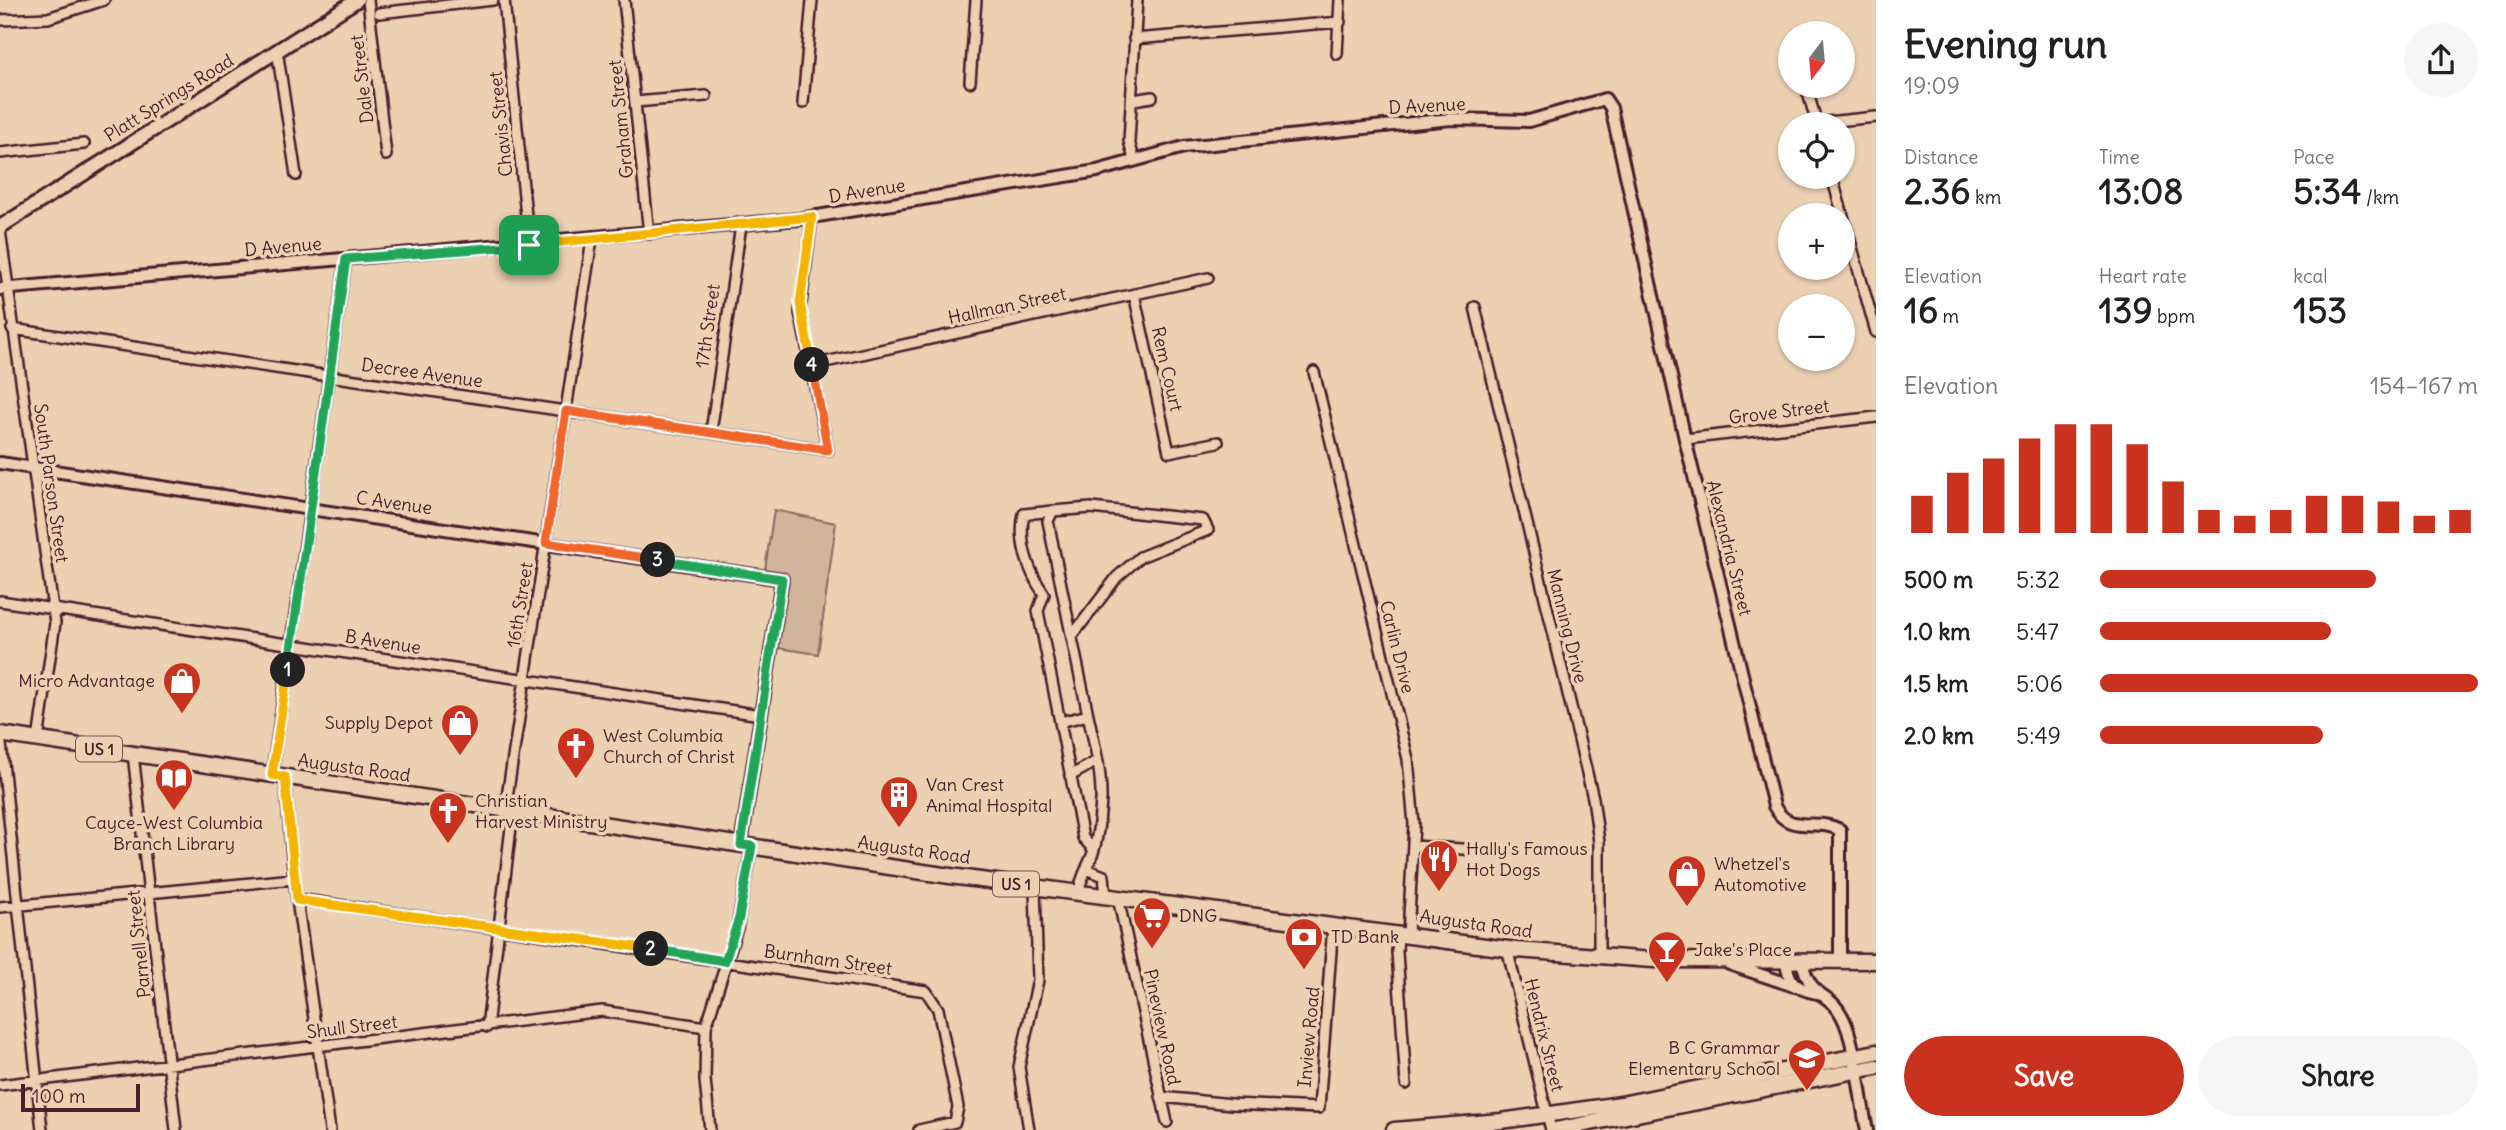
<!DOCTYPE html>
<html lang="en">
<head>
<meta charset="utf-8">
<style>
	:root { --surface:#fff; --page:#f6f6f6; --text:#202124; --muted:#757577; --accent:#c8321e }
	body { margin:0; font-family:Delius,sans-serif; background:var(--page); color:var(--text); height:100vh; display:flex; flex-direction:column; font-size:26px; white-space:nowrap }
	* { box-sizing:border-box; margin:0 }
	p { font-size:23px; color:var(--muted) }
	.icon { flex:none; width:38px; height:38px; fill:none; stroke:currentColor; stroke-width:2; stroke-linecap:round; stroke-linejoin:round }
	.map { position:relative; flex:1; overflow:hidden }
	.side { display:flex; flex-direction:column; background:var(--surface); width:630px }
	.side>* { flex:none }
	.needle { width:46px; rotate:196deg }
	.fabs { position:absolute; left:1778px; top:21px; display:grid; gap:14px }
	.fabs a { display:grid; place-items:center; width:77px; height:77px; border-radius:50%; background:var(--surface); box-shadow:0 2px 5px #0004; font-size:35px }
	.scale { position:absolute; left:21px; bottom:18px; width:119px; box-sizing:border-box; padding-left:7px; border:4px solid #4a1f2b; border-top:0; font-size:19px; line-height:24px; white-space:nowrap; color:#4a1f2b; -webkit-text-stroke:5px #ebd0b2; paint-order:stroke }
	.pin { position:absolute; display:grid; place-items:center; width:60px; height:60px; color:#fff; margin:-30px; border-radius:14px; box-shadow:0 4px 10px #0006 }
	.km { position:absolute; width:35px; height:35px; margin:-18px; border-radius:50%; background:#222; color:#fff; font-size:19px; line-height:35px; text-align:center }
	.round { display:grid; place-items:center; flex:none; width:74px; height:74px; border-radius:37px; background:var(--page) }
	.summary { display:flex; align-items:center; justify-content:space-between; height:119px; padding:0 28px }
	h1 { font-size:38px; font-weight:700; line-height:52px }
	.stats { display:grid; grid-template-columns:repeat(3,1fr); gap:10px; height:119px; padding:7px 28px }
	.stats div { display:grid; align-content:center }
	.stats b { font-size:35px; font-weight:700 }
	.stats small { font-size:19px; font-weight:400 }
	.stats p { font-size:19px }
	.chart { height:196px; padding:14px 28px }
	.chart p { display:flex; justify-content:space-between }
	.chart svg { width:100%; height:126px; margin-top:7px; stroke:var(--accent); stroke-width:6 }
	.action { display:flex; gap:14px; margin-top:auto; padding:14px 28px }
	.action a { flex:1; height:80px; border-radius:42px; background:var(--accent); color:#fff; font-size:28px; font-weight:700; line-height:80px; text-align:center }
	.action a+a { background:var(--page); color:var(--text) }
	ul { padding:0 28px; list-style:none; font-size:23px }
	li { display:grid; grid-template-columns:112px 84px 1fr; align-items:center; height:52px }
	li i { height:18px; border-radius:9px; background:var(--accent) }
	main { display:flex; flex:1; min-height:0 }
	.map>svg:first-child { display:block }
</style>
</head>
<body>
<main>
<div class="map">
<svg width="1876" height="1130" viewBox="0 0 1876 1130">
	<rect width="100%" height="100%" fill="#ebd0b2"/>
	<filter id="ink" filterUnits="userSpaceOnUse"><feTurbulence type="fractalNoise" baseFrequency=".0143" numOctaves="2"/><feDisplacementMap in="SourceGraphic" scale="14" xChannelSelector="R" yChannelSelector="G"/><feConvolveMatrix kernelMatrix="1 2 1 2 8 2 1 2 1" color-interpolation-filters="sRGB"/></filter>
	<g filter="url(#ink)">
		<path fill="#d0b49c" stroke="#8d6a64" stroke-width="2" d="M774 510 836 523 818 654 771 647 782 580 764 576Z"/>
		<g fill="none" stroke-linecap="round" stroke-linejoin="round">
			<defs>
				<path id="minor" d="M368 0 386 155
					M504 0 529 245
					M624 0 649 234
					M379 13 493 0
					M0 20 48 18 104 0
					M1134 39 1340 22
					M277 50 296 175
					M1337 54 1340 0
					M970 82 976 0
					M1806 86 1817 124
					M1133 100 1152 97
					M635 102 706 96
					M803 103 812 0
					M1817 123 1876 117
					M0 153 84 144
					M1134 159 1129 141 1137 0
					M1832 177 1876 332
					M0 230 55 623 38 740
					M1134 294 1169 452 1218 442
					M1475 307 1593 798 1599 842V957
					M12 329 828 450 800 312 812 217
					M812 365 1208 278
					M1314 372 1408 759 1414 824 1408 935
					M711 432 741 225
					M1685 439 1876 417
					M1053 511 1024 514C1018 541 1028 571 1044 594L1038 611 1083 838 1094 850
					M0 601 761 715
					M1072 636 1117 577 1140 557 1208 530 1203 520 1091 508 1053 511 1048 521C1060 580 1072 640 1085 700 1091 732 1102 767 1101 800 1100 816 1098 837 1093 853 1088 867 1080 878 1079 893
					M1060 722 1088 715
					M0 734 42 1130
					M133 754 176 1130
					M272 775 346 259
					M1070 776 1097 761
					M285 777 294 879 330 1130
					M505 810 592 239
					M1413 846 1478 850
					M1086 869 1104 876 1106 896
					M1118 898 1167 1122
					M297 899 926 991 938 1009 958 1107 955 1122 919 1130
					M0 907 294 879
					M1398 933 1397 952 1406 1084
					M1507 948 1551 1130
					M487 1027 513 811
					M0 1085 602 1011 706 1027
					M1161 1097 1232 1104 1319 1108 1333 925
					M710 1130 705 1080 706 1027 737 928 752 846
					M1029 1130 1019 1067 1038 980 1035 887"/>
				<path id="tertiary" d="M0 289 799 219 1097 171 1184 147 1451 119 1529 121 1605 99 1611 108 1685 439 1774 806C1789 836 1817 817 1840 830V960
					M0 463 782 579 741 845
					M1786 960C1788 982 1795 989 1817 993
					M1802 961C1811 1002 1828 989 1842 1016 1856 1042 1860 1100 1867 1130
					M1729 964 1794 986"/>
				<path id="secondary" d="M0 227 357 0"/>
				<path id="primary" d="M0 734 950 876 1516 950 1653 960 1876 961"/>
				<path id="trunk" d="M1394 1130 1501 1121 1621 1104 1876 1052
					M1555 1130 1876 1067"/>
			</defs>
			<use href="#minor" stroke="#4a1f2b" stroke-width="14"/>
			<use href="#tertiary" stroke="#4a1f2b" stroke-width="16"/>
			<use href="#secondary" stroke="#4a1f2b" stroke-width="18"/>
			<use href="#primary" stroke="#4a1f2b" stroke-width="19"/>
			<use href="#trunk" stroke="#4a1f2b" stroke-width="19"/>
			<use href="#minor" stroke="#ebd0b2" stroke-width="9"/>
			<use href="#tertiary" stroke="#ebd0b2" stroke-width="10"/>
			<use href="#secondary" stroke="#ebd0b2" stroke-width="12"/>
			<use href="#primary" stroke="#ebd0b2" stroke-width="14"/>
			<use href="#trunk" stroke="#ebd0b2" stroke-width="14"/>
		</g>
	</g>
	<g fill="none" stroke-linecap="round" stroke-linejoin="round" filter="url(#ink)">
		<defs>
			<path id="split-1" d="M288 670 346 259 529 245"/>
			<path id="split-2" d="M288 670 272 775 285 777 297 900 651 949"/>
			<path id="split-3" d="M651 949 725 961 739 918 752 846 741 845 782 579 658 560"/>
			<path id="split-4" d="M658 560 546 543 566 411 828 450 812 365"/>
			<path id="split-5" d="M529 245 812 217 800 303 812 365"/>
		</defs>
		<use href="#split-1" stroke="#fff" stroke-width="14"/>
		<use href="#split-2" stroke="#fff" stroke-width="14"/>
		<use href="#split-3" stroke="#fff" stroke-width="14"/>
		<use href="#split-4" stroke="#fff" stroke-width="14"/>
		<use href="#split-5" stroke="#fff" stroke-width="14"/>
		<use href="#split-1" stroke="#22a559" stroke-width="9"/>
		<use href="#split-2" stroke="#f5b400" stroke-width="9"/>
		<use href="#split-3" stroke="#22a559" stroke-width="9"/>
		<use href="#split-4" stroke="#f0652b" stroke-width="9"/>
		<use href="#split-5" stroke="#f5b400" stroke-width="9"/>
	</g>
	<defs>
		<symbol id="shop-pin" viewBox="-11 -11 22 30"><path d="M0 17L-7.5 6A9.5 9.5 0 1 1 7.5 6Z" fill="#c8321e" stroke="#ebd0b2"/><path d="M-5-2.5h2.3a2.7 3.5 0 0 1 5.4 0H5L5.5 6h-11ZM-1.5-2.5h3a1.5 2.3 0 0 0-3 0Z" fill="#fff"/></symbol>
		<symbol id="church-pin" viewBox="-11 -11 22 30"><path d="M0 17L-7.5 6A9.5 9.5 0 1 1 7.5 6Z" fill="#c8321e" stroke="#ebd0b2"/><path d="M-1.2-6h2.4v3.5h3.3v2.4h-3.3V6h-2.4V-.1h-3.3v-2.4h3.3Z" fill="#fff"/></symbol>
		<symbol id="library-pin" viewBox="-11 -11 22 30"><path d="M0 17L-7.5 6A9.5 9.5 0 1 1 7.5 6Z" fill="#c8321e" stroke="#ebd0b2"/><path d="M-6-4Q-3-5.5-.7-3.5V5Q-3 3-6 4ZM6-4Q3-5.5 .7-3.5V5Q3 3 6 4Z" fill="#fff"/></symbol>
		<symbol id="building-pin" viewBox="-11 -11 22 30"><path d="M0 17L-7.5 6A9.5 9.5 0 1 1 7.5 6Z" fill="#c8321e" stroke="#ebd0b2"/><path d="M-4-6H4V6H1V3H-1V6H-4ZM-2.5-4.3h1.7v1.8h-1.7ZM.8-4.3h1.7v1.8H.8ZM-2.5-1h1.7V.8h-1.7ZM.8-1h1.7V.8H.8Z" fill="#fff"/></symbol>
		<symbol id="restaurant-pin" viewBox="-11 -11 22 30"><path d="M0 17L-7.5 6A9.5 9.5 0 1 1 7.5 6Z" fill="#c8321e" stroke="#ebd0b2"/><path d="M-5-6h1v4h1v-4h1v4h1v-4h1v5L-1.5 .5V6h-2V.5L-5-1ZM5-6V6H3V1.5H1.5Q1.5-4 5-6Z" fill="#fff"/></symbol>
		<symbol id="supermarket-pin" viewBox="-11 -11 22 30"><path d="M0 17L-7.5 6A9.5 9.5 0 1 1 7.5 6Z" fill="#c8321e" stroke="#ebd0b2"/><path d="M-6-5.5h2.5l.6 2H6L4.5 2H-2.5L-4.4-4H-6ZM-1.5 3.2a1.3 1.3 0 1 0 .1 0ZM3 3.2a1.3 1.3 0 1 0 .1 0Z" fill="#fff"/></symbol>
		<symbol id="bank-pin" viewBox="-11 -11 22 30"><path d="M0 17L-7.5 6A9.5 9.5 0 1 1 7.5 6Z" fill="#c8321e" stroke="#ebd0b2"/><path d="M-6-4H6V4H-6ZM0-2.3a2.3 2.3 0 1 0 0 4.6a2.3 2.3 0 1 0 0-4.6Z" fill="#fff"/></symbol>
		<symbol id="bar-pin" viewBox="-11 -11 22 30"><path d="M0 17L-7.5 6A9.5 9.5 0 1 1 7.5 6Z" fill="#c8321e" stroke="#ebd0b2"/><path d="M-6-5H6L.8 .8V4.5H3.5V6h-7V4.5H-.8V.8Z" fill="#fff"/></symbol>
		<symbol id="school-pin" viewBox="-11 -11 22 30"><path d="M0 17L-7.5 6A9.5 9.5 0 1 1 7.5 6Z" fill="#c8321e" stroke="#ebd0b2"/><path d="M0-5L7-2L0 1L-7-2ZM-4 1L0 2.5L4 1V4Q0 6-4 4Z" fill="#fff"/></symbol>
	</defs>
	<g fill-rule="evenodd">
		<use href="#shop-pin" x="160" y="659" width="44" height="60"/>
		<use href="#shop-pin" x="438" y="701" width="44" height="60"/>
		<use href="#church-pin" x="554" y="724" width="44" height="60"/>
		<use href="#library-pin" x="152" y="756" width="44" height="60"/>
		<use href="#building-pin" x="877" y="773" width="44" height="60"/>
		<use href="#church-pin" x="426" y="789" width="44" height="60"/>
		<use href="#restaurant-pin" x="1417" y="837" width="44" height="60"/>
		<use href="#shop-pin" x="1665" y="852" width="44" height="60"/>
		<use href="#supermarket-pin" x="1130" y="894" width="44" height="60"/>
		<use href="#bank-pin" x="1282" y="915" width="44" height="60"/>
		<use href="#bar-pin" x="1645" y="928" width="44" height="60"/>
		<use href="#school-pin" x="1785" y="1036" width="44" height="60"/>
	</g>
	<g text-anchor="middle" stroke-width="7" stroke-linejoin="round" paint-order="stroke">
		<g fill="#ebd0b2" stroke="#7a5454" stroke-width="2">
			<rect x="76" y="736.5" width="46" height="25" rx="5"/>
			<rect x="993" y="871.5" width="46" height="25" rx="5"/>
		</g>
		<g font-size="16" font-weight="bold" fill="#4a1f2b">
			<text x="99" y="755">US 1</text>
			<text x="1016" y="890">US 1</text>
		</g>
		<g font-size="18" fill="#4a1f2b" stroke="#ebd0b2">
			<text transform="translate(362 79) rotate(-97)" y="6">Dale Street</text>
			<text transform="translate(169 98) rotate(-32)" y="6">Platt Springs Road</text>
			<text transform="translate(1427 106) rotate(-3)" y="6">D Avenue</text>
			<text transform="translate(621 119) rotate(-96)" y="6">Graham Street</text>
			<text transform="translate(501 124) rotate(-96)" y="6">Chavis Street</text>
			<text transform="translate(867 191) rotate(-9)" y="6">D Avenue</text>
			<text transform="translate(283 247) rotate(-5)" y="6">D Avenue</text>
			<text transform="translate(1007 306) rotate(-12)" y="6">Hallman Street</text>
			<text transform="translate(708 326) rotate(-82)" y="6">17th Street</text>
			<text transform="translate(1167 369) rotate(77)" y="6">Rem Court</text>
			<text transform="translate(422 373) rotate(8)" y="6">Decree Avenue</text>
			<text transform="translate(1779 412) rotate(-7)" y="6">Grove Street</text>
			<text transform="translate(51 483) rotate(82)" y="6">South Parson Street</text>
			<text transform="translate(394 503) rotate(8)" y="6">C Avenue</text>
			<text transform="translate(1729 548) rotate(76)" y="6">Alexandria Street</text>
			<text transform="translate(520 605) rotate(-81)" y="6">16th Street</text>
			<text transform="translate(1567 626) rotate(76)" y="6">Manning Drive</text>
			<text transform="translate(383 642) rotate(9)" y="6">B Avenue</text>
			<text transform="translate(1397 647) rotate(76)" y="6">Carlin Drive</text>
			<text transform="translate(354 768) rotate(8)" y="6">Augusta Road</text>
			<text transform="translate(914 850) rotate(8)" y="6">Augusta Road</text>
			<text transform="translate(1476 924) rotate(8)" y="6">Augusta Road</text>
			<text transform="translate(139 944) rotate(-96)" y="6">Parnell Street</text>
			<text transform="translate(828 960) rotate(8)" y="6">Burnham Street</text>
			<text transform="translate(352 1027) rotate(-7)" y="6">Shull Street</text>
			<text transform="translate(1162 1027) rotate(78)" y="6">Pineview Road</text>
			<text transform="translate(1544 1035) rotate(76)" y="6">Hendrix Street</text>
			<text transform="translate(1309 1037) rotate(-85)" y="6">Inview Road</text>
		</g>
		<g font-size="18" fill="#4a1f2b" stroke="#ebd0b2" text-anchor="start">
			<text x="155" y="687" text-anchor="end">Micro Advantage</text>
			<text x="433" y="729" text-anchor="end">Supply Depot</text>
			<text x="603" y="742">West Columbia<tspan x="603" dy="21">Church of Christ</tspan></text>
			<text x="926" y="791">Van Crest<tspan x="926" dy="21">Animal Hospital</tspan></text>
			<text x="475" y="807">Christian<tspan x="475" dy="21">Harvest Ministry</tspan></text>
			<text x="174" y="829" text-anchor="middle">Cayce-West Columbia<tspan x="174" dy="21">Branch Library</tspan></text>
			<text x="1466" y="855">Hally's Famous<tspan x="1466" dy="21">Hot Dogs</tspan></text>
			<text x="1714" y="870">Whetzel's<tspan x="1714" dy="21">Automotive</tspan></text>
			<text x="1179" y="922">DNG</text>
			<text x="1331" y="943">TD Bank</text>
			<text x="1694" y="956">Jake's Place</text>
			<text x="1780" y="1054" text-anchor="end">B C Grammar<tspan x="1780" dy="21">Elementary School</tspan></text>
		</g>
	</g>
</svg>
<div class="fabs">
<a><svg class="needle" viewBox="-14 -14 28 28"><path d="M0-13l5 13h-10z" fill="#e53935"/><path d="M0 13l5-13h-10z" fill="#757577"/></svg></a>
<a><svg class="icon" aria-label="locate" viewBox="0 0 24 24"><circle cx="12" cy="12" r="6"/><path d="M12 2v4M12 18v4M2 12h4M18 12h4"/></svg></a>
<a>+</a>
<a>−</a>
</div>
<div class="scale">100 m</div>
<div class="pin" style="left:529px;top:245px;background:#1e9e55"><svg class="icon" aria-label="arrive" viewBox="0 0 24 24"><path d="M6 21V4h12l-3 4 3 4H6"/></svg></div>
<b class="km" style="left:288px;top:670px">1</b>
<b class="km" style="left:651px;top:949px">2</b>
<b class="km" style="left:658px;top:560px">3</b>
<b class="km" style="left:812px;top:365px">4</b>
</div>
<section class="side">
<div class="summary"><div><h1>Evening run</h1><p>19:09</p></div><a class="round"><svg class="icon" aria-label="share" viewBox="0 0 24 24"><path d="M12 15V3M7 8l5-5 5 5M5 13v7h14v-7"/></svg></a></div>
<div class="stats">
<div><p>Distance</p><b>2.36<small> km</small></b></div>
<div><p>Time</p><b>13:08</b></div>
<div><p>Pace</p><b>5:34<small> /km</small></b></div>
</div>
<div class="stats">
<div><p>Elevation</p><b>16<small> m</small></b></div>
<div><p>Heart rate</p><b>139<small> bpm</small></b></div>
<div><p>kcal</p><b>153</b></div>
</div>
<div class="chart"><p><span>Elevation</span>154–167 m</p>
<svg viewBox="0 0 160 44" preserveAspectRatio="none"><path d="M5 44V31M15 44V23M25 44V18M35 44V11M45 44V6M55 44V6M65 44V13M75 44V26M85 44V36M95 44V38M105 44V36M115 44V31M125 44V31M135 44V33M145 44V38M155 44V36"/></svg>
</div>
<ul>
<li><b>500 m</b>5:32<i style="width:73%"></i></li>
<li><b>1.0 km</b>5:47<i style="width:61%"></i></li>
<li><b>1.5 km</b>5:06<i style="width:100%"></i></li>
<li><b>2.0 km</b>5:49<i style="width:59%"></i></li>
</ul>
<div class="action"><a>Save</a><a>Share</a></div>
</section>
</main>
</body>
</html>
